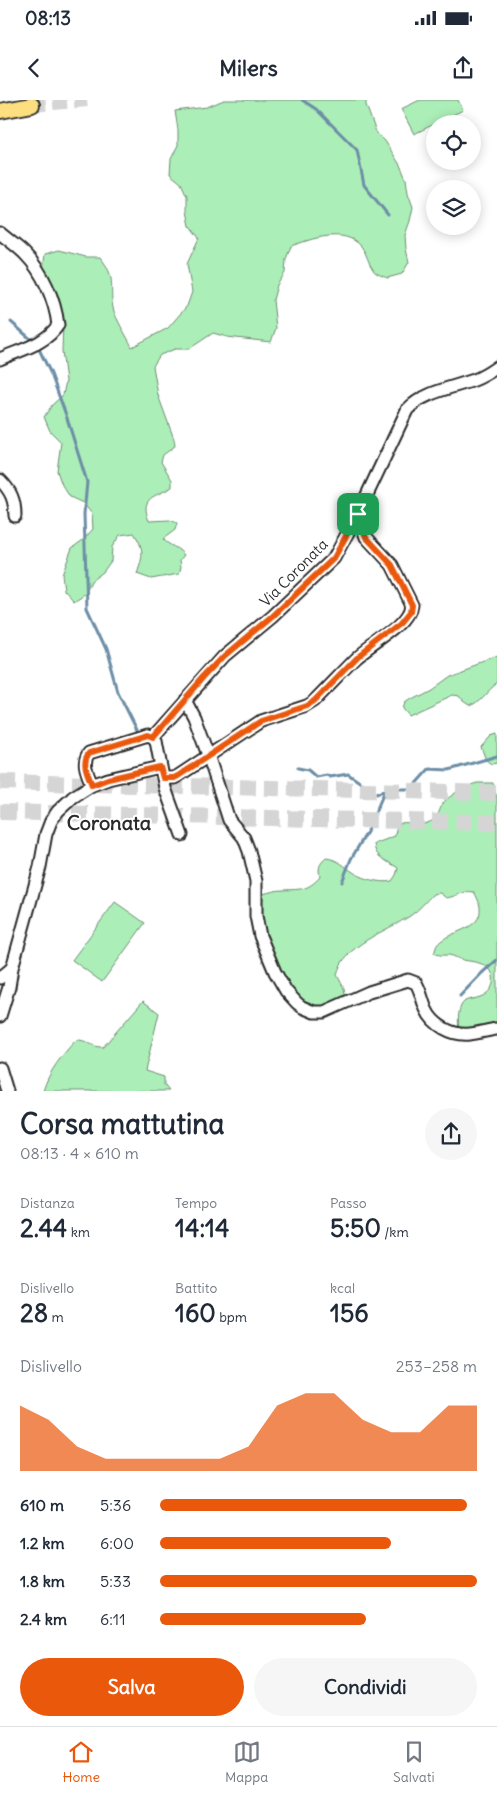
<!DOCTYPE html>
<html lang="it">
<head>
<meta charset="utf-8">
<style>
	:root { --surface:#fff; --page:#f6f6f7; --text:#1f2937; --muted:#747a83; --line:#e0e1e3; --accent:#ea580c }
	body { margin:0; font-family:Delius,sans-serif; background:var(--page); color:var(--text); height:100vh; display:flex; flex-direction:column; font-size:19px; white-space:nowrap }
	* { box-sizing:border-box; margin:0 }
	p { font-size:16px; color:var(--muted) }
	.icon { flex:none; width:28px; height:28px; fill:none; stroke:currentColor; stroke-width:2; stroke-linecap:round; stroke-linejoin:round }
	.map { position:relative; height:991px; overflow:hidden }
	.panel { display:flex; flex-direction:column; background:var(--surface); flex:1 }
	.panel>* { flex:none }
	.controls { position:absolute; left:426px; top:15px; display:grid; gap:10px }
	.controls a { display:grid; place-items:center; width:55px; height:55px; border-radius:50%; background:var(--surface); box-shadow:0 2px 12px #0003; font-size:25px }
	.pin { position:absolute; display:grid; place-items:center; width:42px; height:42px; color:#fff; margin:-21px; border-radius:10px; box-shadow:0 2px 8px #0006 }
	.round { display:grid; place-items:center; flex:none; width:52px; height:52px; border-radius:26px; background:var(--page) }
	.head { display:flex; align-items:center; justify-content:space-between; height:85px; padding:0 20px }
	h1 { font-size:28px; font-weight:800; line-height:38px }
	.figures { display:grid; grid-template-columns:repeat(3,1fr); gap:8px; height:85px; padding:5px 20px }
	.figures div { display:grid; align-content:center }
	.figures b { font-size:25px; font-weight:800 }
	.figures small { font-size:14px; font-weight:400 }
	.figures p { font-size:14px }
	.chart { height:140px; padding:10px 20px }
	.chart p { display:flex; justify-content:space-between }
	.chart svg { width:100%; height:90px; margin-top:5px; fill:var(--accent); opacity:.7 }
	.primary-button { display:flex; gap:10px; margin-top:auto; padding:10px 20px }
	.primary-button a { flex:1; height:58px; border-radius:30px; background:var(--accent); color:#fff; font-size:20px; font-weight:800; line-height:58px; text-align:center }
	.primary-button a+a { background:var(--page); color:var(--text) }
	ul { padding:0 20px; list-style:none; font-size:16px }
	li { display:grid; grid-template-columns:80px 60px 1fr; align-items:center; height:38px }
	li i { height:12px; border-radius:6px; background:var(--accent) }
	.status { display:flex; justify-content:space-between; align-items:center; height:35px; padding:0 25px; background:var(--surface); direction:ltr }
	.status svg { height:14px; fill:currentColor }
	header { display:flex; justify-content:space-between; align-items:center; height:65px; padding:0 20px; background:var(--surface); font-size:22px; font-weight:800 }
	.tab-bar { display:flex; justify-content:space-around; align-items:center; height:70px; border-top:1px solid var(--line); background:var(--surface); font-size:14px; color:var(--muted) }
	.tab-bar a { display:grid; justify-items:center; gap:2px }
	.tab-bar .on { color:var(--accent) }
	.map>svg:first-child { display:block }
</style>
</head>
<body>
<div class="status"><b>08:13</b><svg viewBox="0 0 49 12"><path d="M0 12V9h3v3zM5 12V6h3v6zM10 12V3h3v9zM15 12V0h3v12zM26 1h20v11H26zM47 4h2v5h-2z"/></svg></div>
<header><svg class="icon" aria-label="back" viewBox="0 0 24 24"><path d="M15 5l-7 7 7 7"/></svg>Milers<svg class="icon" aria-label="share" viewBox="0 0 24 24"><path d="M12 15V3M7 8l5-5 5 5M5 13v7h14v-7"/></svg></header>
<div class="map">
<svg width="497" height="991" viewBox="0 0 497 991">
	<rect width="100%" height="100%" fill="#fff"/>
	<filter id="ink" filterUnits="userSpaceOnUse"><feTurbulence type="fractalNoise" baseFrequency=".02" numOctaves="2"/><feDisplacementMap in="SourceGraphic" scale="10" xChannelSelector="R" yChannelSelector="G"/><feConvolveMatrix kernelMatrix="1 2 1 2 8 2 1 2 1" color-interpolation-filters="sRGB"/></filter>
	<g filter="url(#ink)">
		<path fill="#aceeb8" stroke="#6c8c72" d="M224 0H366V5L376 32 385 41 400 65 406 79 408 93 413 107 410 121 405 135 406 149 409 162 402 174 387 178C383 176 376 174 374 171 368 164 367 153 361 146 344 127 311 139 291 146L286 159 285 173 277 185 273 200 276 228 271 242 227 237 213 233 189 249H175L160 255 153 266 158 295 174 339 175 346 163 355 161 362 172 380V387C156 397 139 396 149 421L170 420 177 423 175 430 163 439C169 446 178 447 184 455L180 460 181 467 179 474 151 479 137 474C143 456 145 450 134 433L120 435 112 447 111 461 103 472 91 481 86 493 74 501 64 490 62 475 72 448 83 440 93 429 92 414 83 403 70 397 62 385 57 371 61 342 50 331 44 317 52 305 63 295 66 281 62 251 63 223 59 197 43 169 45 154 59 150 86 157H100C117 178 109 185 113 208 116 220 127 236 132 247L168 228 187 206 192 192 187 164 199 138 190 126 187 111V96L181 83 170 74 171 59 178 45V30L175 11 207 7Z
			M420 0H458L463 10 414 34 401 9Z
			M497 557V584C487 590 481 603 470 606L464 602 459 596 452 595 408 615 402 608 404 602 410 598 429 588 447 575Z
			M497 634V663L491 664 486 660 481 647 491 636Z
			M477 683H493L497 698V923L493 925 459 931C458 922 457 907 465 901 469 899 475 899 480 897 491 893 497 882 491 871 484 862 474 862 463 860 459 859 454 856 449 855 443 855 440 856 434 853 435 852 436 846 437 845 448 830 483 831 480 807 479 801 477 797 474 792 464 790 456 797 446 798L440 793 433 794C426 801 419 810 410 816 387 831 343 845 337 875L344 888 345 895 340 901 324 909 298 901C286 882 261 839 261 817 261 809 263 801 263 794 270 792 277 790 283 790 301 789 307 791 320 777 318 768 319 764 326 758 336 759 342 764 350 770 361 778 379 784 392 781L396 775 398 768C387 760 375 759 374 744L395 736 396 729 401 723C410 721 418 727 427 723 442 718 437 708 446 700 455 692 467 686 477 683Z
			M115 802 145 823 102 882 72 860Z
			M143 901 159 913 145 971 164 977V985L169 991H43C49 971 62 955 76 940 87 939 92 948 103 947Z"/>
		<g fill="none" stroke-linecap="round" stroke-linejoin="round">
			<path stroke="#6c8ea6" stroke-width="3" d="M302 0 316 9 357 50 364 85 388 115
				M11 222 34 242
				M38 247 51 274 66 315 87 382 84 414 87 508 106 549 118 592 139 634
				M298 668 308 670 316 677 327 675 330 677 348 674 377 694 386 689H411L429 669 449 670 497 656
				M342 782 351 759 367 732 385 690
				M460 896 482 873 497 860"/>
			<path stroke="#d5d5d5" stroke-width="14" stroke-dasharray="14 7" stroke-linecap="butt" d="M32 5 87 0"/>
			<path stroke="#d5d5d5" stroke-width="16" stroke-dasharray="16 8" stroke-linecap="butt" d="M0 682 497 693
				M0 712 497 723"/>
			<defs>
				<path id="minor" d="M0 133C8 140 17 146 25 154 43 172 55 200 58 225 46 244 20 250 0 259
					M0 380C11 391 15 400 15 416
					M185 600 194 617 208 655 229 720 244 738 249 751 256 781V816L260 836 275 872 286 891 297 903 302 907 314 912H324L369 892 408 880 416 883C421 891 422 900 426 909 433 925 452 936 470 934 479 933 488 930 497 929
					M153 637 225 556 273 516 334 458 358 414 407 310C423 292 452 288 474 280 482 277 490 272 497 267
					M153 637 156 641 165 688 182 735
					M163 678H174L178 676 261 621 307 606 315 601C329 587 342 573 356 559 371 545 410 526 412 505L392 465 366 437 358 414
					M92 685C88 674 81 663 89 653L148 635 153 637
					M0 878 12 868
					M0 916 9 887 12 868 40 767 46 734 51 721 58 711 73 697 92 685 108 679 160 667
					M0 968 7 991"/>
				<path id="major" d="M0 11 32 5"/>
			</defs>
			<use href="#minor" stroke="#2b2b2b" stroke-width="15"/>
			<use href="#major" stroke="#2b2b2b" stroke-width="18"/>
			<use href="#minor" stroke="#fff" stroke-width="11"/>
			<use href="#major" stroke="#fddf80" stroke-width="14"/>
		</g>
	</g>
	<g fill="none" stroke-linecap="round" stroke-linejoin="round" filter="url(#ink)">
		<defs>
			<path id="route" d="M358 414 366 437 392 465 412 505 411 512 402 523 358 557 315 601 307 606 261 621 178 676 174 678H163L160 667 108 679 92 685C88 674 81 663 89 653L148 635 153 637 204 578 225 556 273 516 334 458Z"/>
		</defs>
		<use href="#route" stroke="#fff" stroke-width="10"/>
		<use href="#route" stroke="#ea580c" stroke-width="6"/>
	</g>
	<g text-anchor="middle" stroke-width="4" stroke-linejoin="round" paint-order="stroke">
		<g font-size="15" fill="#2b2b2b" stroke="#fff">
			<text transform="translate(294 473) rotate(-45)" y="5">Via Coronata</text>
		</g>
		<g font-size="20" font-weight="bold" fill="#2b2b2b" stroke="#fff">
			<text x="109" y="730">Coronata</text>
		</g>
	</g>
</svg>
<div class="controls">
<a><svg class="icon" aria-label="locate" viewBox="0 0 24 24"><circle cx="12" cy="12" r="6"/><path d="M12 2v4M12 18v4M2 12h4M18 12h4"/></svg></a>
<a><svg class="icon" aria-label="layers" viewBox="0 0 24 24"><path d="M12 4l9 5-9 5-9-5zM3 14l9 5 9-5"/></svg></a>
</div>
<div class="pin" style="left:358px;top:414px;background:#1e9e55"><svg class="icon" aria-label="arrive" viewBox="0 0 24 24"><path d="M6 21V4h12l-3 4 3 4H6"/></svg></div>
</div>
<section class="panel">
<div class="head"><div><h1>Corsa mattutina</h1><p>08:13 · 4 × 610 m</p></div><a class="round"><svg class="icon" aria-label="share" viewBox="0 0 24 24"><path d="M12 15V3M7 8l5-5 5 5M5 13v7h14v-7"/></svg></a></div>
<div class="figures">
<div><p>Distanza</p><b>2.44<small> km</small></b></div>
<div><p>Tempo</p><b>14:14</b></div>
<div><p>Passo</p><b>5:50<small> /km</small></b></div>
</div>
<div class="figures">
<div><p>Dislivello</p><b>28<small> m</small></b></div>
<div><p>Battito</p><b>160<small> bpm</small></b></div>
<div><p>kcal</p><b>156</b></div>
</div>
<div class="chart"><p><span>Dislivello</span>253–258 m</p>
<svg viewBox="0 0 160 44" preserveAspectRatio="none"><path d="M0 44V12L10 19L20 32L30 38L40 38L50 38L60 38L70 38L80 32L90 12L100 6L110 6L120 19L130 25L140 25L150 12L160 12V44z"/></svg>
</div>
<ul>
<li><b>610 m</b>5:36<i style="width:97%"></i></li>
<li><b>1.2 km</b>6:00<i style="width:73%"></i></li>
<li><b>1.8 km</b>5:33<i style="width:100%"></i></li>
<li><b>2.4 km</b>6:11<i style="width:65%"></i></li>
</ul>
<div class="primary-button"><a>Salva</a><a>Condividi</a></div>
</section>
<nav class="tab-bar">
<a class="on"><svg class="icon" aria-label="home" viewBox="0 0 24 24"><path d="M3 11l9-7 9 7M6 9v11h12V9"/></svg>Home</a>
<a><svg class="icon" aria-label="map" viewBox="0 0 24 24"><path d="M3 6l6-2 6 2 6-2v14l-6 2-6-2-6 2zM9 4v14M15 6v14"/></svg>Mappa</a>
<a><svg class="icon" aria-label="saved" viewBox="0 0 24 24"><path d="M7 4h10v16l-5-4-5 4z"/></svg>Salvati</a>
</nav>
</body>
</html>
